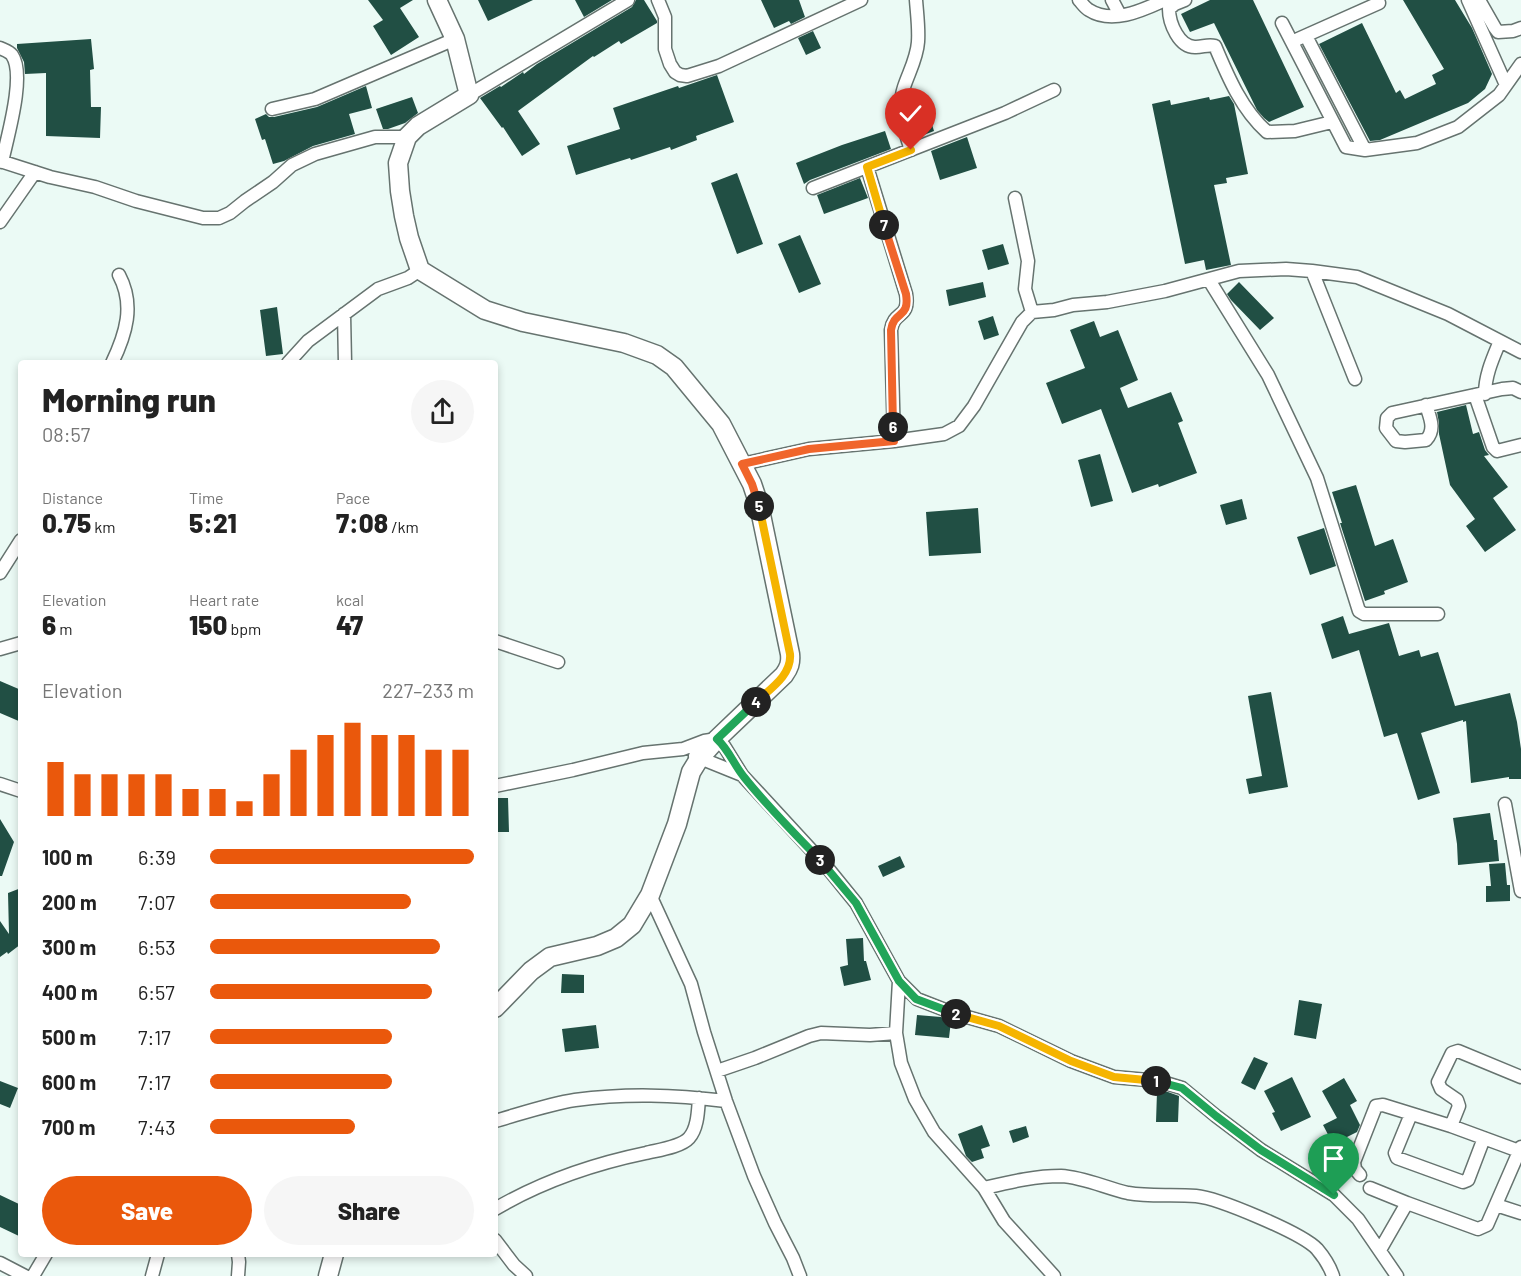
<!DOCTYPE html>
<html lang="en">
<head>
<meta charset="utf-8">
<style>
	:root { --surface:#fff; --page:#f6f6f6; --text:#222; --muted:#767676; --accent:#ea580c }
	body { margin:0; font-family:Barlow,sans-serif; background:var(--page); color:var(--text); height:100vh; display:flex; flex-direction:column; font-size:22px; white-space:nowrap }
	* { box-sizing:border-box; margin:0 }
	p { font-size:20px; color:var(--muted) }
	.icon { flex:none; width:33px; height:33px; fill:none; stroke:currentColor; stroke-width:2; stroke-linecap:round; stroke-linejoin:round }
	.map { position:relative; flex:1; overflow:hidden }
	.sheet { position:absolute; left:18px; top:360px; width:480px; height:897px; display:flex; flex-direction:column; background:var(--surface); border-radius:6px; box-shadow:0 3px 9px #0003 }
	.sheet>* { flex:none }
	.pin { position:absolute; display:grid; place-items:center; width:51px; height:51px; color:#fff; margin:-62px -26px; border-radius:50% 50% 50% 0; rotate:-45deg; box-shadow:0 0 6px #0007 }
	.pin .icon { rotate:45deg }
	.km { position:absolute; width:30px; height:30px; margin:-15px; border-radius:50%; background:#222; color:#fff; font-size:16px; line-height:30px; text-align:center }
	.round { display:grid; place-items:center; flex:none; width:63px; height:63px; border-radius:32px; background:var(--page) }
	.head { display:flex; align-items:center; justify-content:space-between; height:102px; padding:0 24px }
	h1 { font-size:33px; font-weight:800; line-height:45px }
	.figures { display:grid; grid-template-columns:repeat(3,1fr); gap:9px; height:102px; padding:6px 24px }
	.figures div { display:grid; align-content:center }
	.figures b { font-size:26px; font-weight:800 }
	.figures small { font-size:16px; font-weight:400 }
	.figures p { font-size:16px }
	.chart { height:168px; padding:12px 24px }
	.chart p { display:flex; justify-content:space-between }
	.chart svg { width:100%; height:108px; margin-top:6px; stroke:var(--accent); stroke-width:6 }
	.button { display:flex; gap:12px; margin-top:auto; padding:12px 24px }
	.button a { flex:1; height:69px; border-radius:36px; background:var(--accent); color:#fff; font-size:24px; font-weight:800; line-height:69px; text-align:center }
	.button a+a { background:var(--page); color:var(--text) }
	ul { padding:0 24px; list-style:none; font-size:20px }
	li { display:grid; grid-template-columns:96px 72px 1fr; align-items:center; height:45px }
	li i { height:15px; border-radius:8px; background:var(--accent) }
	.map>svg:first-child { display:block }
</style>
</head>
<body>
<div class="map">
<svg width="1521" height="1276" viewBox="0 0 1521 1276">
	<rect width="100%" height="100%" fill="#ebfaf5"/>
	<path fill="#214f44" d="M368 0H413L400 8 419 37 391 55 373 26 383 20Z
		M478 0H533L488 21Z
		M575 0H612L584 17Z
		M636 0H644L657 21V23L621 44 619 41 594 57 593 56 518 111 540 144 522 156 503 127 502 128 480 98 500 86 501 87 523 72 524 74 537 64 632 7Z
		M761 0H799L805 17 791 24 789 21 774 28Z
		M1210 0H1253L1304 107 1269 122 1264 118 1257 110 1214 23 1190 32 1181 14Z
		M1403 0H1455L1472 28 1492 74 1485 89 1468 103 1380 140 1370 141 1319 44 1362 23 1396 93 1400 90 1405 99 1436 84 1432 75 1444 69Z
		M813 31 821 48 806 55 798 38Z
		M91 39 94 69 90 70 91 107H101L100 138 46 136V73L25 74 24 62 17 48V44Z
		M717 75 734 122 696 136 697 140 671 150 670 147 631 160 630 158 576 175 567 146 620 129 613 108 678 86 679 88Z
		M366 86 372 108 349 114 355 134 313 146 284 161 273 164 265 139 262 140 255 119 266 114 269 117H274L317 107Z
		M1229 96 1234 104 1248 174 1226 178 1227 183 1214 185 1231 265 1206 270 1204 260 1185 264 1152 104 1170 100 1171 105 1209 97 1210 100Z
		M412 97 418 113 405 123 388 129H383L376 109Z
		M929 115 934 131 916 138 911 121Z
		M885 131 891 149 810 180 804 184 796 163 842 145Z
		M967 137 977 168 940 180 931 151Z
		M737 173 763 244 737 254 711 183Z
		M860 178 868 198 824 214 817 195Z
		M800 235 821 284 799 293 778 244Z
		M1003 244 1009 264 988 270 982 250Z
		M983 282 986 297 949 306 946 290Z
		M1239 282 1274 318 1260 330 1231 300 1227 294Z
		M277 307 283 354 266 356 260 310Z
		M993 316 999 335 984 340 978 321Z
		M1094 321 1100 337 1118 330 1138 380 1120 388 1128 408 1171 392 1183 421 1178 423 1197 473 1159 487 1158 484 1132 493 1101 409 1062 424 1046 383 1085 368 1070 330Z
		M1466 405 1473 434 1479 432 1485 450 1489 455 1484 456 1508 487 1493 498 1516 530 1485 552 1466 526 1475 519 1450 485 1439 434V423L1437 412Z
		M1100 454 1113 501 1091 507 1078 460Z
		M1356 485 1375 546 1393 539 1408 582 1384 591 1385 594 1365 601 1340 523H1342L1332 492Z
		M1242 499 1247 519 1226 525 1220 505Z
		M978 508 981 553 929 556 926 512Z
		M1324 528 1336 566 1310 575 1297 537Z
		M1343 616 1349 634 1389 623 1399 656 1419 650 1421 657 1438 652 1455 706 1510 693 1517 722 1521 749V779H1509V777L1471 783 1466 721 1463 722V720L1421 733 1440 793 1418 800 1397 733 1384 737 1359 650 1332 659 1321 624Z
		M0 681 21 690V722L0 713Z
		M1271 692 1288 787 1249 794 1246 779 1262 776 1248 696Z
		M495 798H508L509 832H495Z
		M1490 813 1494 840H1497L1499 861 1458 865 1457 844 1453 818Z
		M0 819 14 842 2 876H0Z
		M900 856 905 867 883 877 878 866Z
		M1505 863 1507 885H1510V901L1486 902V886H1491L1489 864Z
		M21 888V944L8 954 7 952 0 957V921L9 934 8 893Z
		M863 938 864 961H866L871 980 844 986 840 967 848 965 846 939Z
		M562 974 584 975V993H561Z
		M1299 1000 1322 1004 1316 1039 1294 1035Z
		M917 1015 941 1017 951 1021 949 1038 915 1035Z
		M596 1025 599 1048 565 1052 562 1029Z
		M1254 1057 1268 1063 1255 1090 1241 1083Z
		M1292 1077 1311 1117 1281 1131 1272 1113 1275 1112 1264 1091Z
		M1344 1078 1357 1101 1350 1105 1360 1125 1357 1132 1333 1144 1323 1125 1337 1118 1322 1091Z
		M0 1081 18 1088 10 1108 0 1104Z
		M1157 1092H1168L1179 1096 1178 1122H1156Z
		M982 1125 990 1146 981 1149 984 1158 972 1162 966 1156 958 1134Z
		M1026 1126 1029 1137 1013 1143 1009 1131Z
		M0 1195 21 1205V1237L0 1227Z"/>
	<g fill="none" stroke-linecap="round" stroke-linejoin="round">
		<defs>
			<path id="street" d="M658 0 665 17V49L670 64 675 72 680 75 687 76 719 66 861 0
				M1079 0C1082 3 1085 8 1089 10 1112 25 1143 10 1165 0
				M1112 0 1120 15
				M1185 0 1175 4 1169 9C1169 23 1179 48 1196 47 1203 47 1208 44 1215 46 1228 77 1242 110 1267 132L1295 131 1332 122
				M1468 0 1506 85
				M1479 0 1495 28 1498 32 1513 31 1521 28
				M1282 23 1346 147 1365 150
				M1306 36 1365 150 1417 143 1458 127 1499 95 1521 64
				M1298 39 1379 3
				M0 48C4 50 9 51 12 55 26 75 7 138 2 162
				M469 95 628 0
				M272 109 315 99 455 39
				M911 150C904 130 897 108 904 87 909 72 917 58 918 42 919 28 917 14 916 0
				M0 161 50 177 95 187 136 201 203 218H219L230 213 245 201 273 182 292 165 315 154 375 137H407
				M867 167 906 294C910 319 894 310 891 330L894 441
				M813 188 1005 113 1054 90
				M1015 198 1028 261 1025 289 1032 312
				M0 222 35 172
				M1312 271 1355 379
				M1209 280 1268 375 1317 478 1359 611 1364 614H1438
				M344 314 345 363
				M112 363C126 334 135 305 119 275
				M288 363 308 341 378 289 408 278 420 270
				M1485 394C1485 375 1493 358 1500 341
				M1475 395 1493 447 1497 451 1521 445
				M1426 405C1430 418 1436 429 1426 440L1405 442 1396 441 1386 428 1387 418 1392 413 1502 389 1513 388 1521 392
				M742 464 809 449 894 441 944 434 959 426 974 406 1022 322 1032 312 1054 310 1073 305 1107 302 1165 291 1239 271 1286 269 1312 271 1357 277 1448 314 1521 352
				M0 573 21 540
				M495 641 558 662
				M0 649 21 643
				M695 756 742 775
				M0 784 21 791
				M495 786 573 770 643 753 683 749 704 741 717 739 724 746 742 775 826 866 856 903 899 981 917 999 953 1013 999 1026 1071 1061 1114 1077 1159 1081 1182 1088 1216 1116 1261 1150 1334 1195 1358 1219 1397 1276
				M1505 804 1521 891
				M650 895 691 984 704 1032 726 1101 754 1176 775 1223 793 1258 800 1276
				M899 981 896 1033 901 1063 915 1099 934 1132 984 1188 1004 1221 1054 1276
				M717 1071 755 1058 809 1036 821 1033 870 1035 896 1033
				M1411 1114 1395 1153 1397 1158 1463 1182 1468 1180 1484 1138
				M495 1121C520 1114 549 1104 575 1100 628 1093 674 1095 726 1101
				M1451 1126 1519 1151
				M1360 1175 1355 1169 1354 1162 1376 1106 1383 1105 1451 1126 1459 1106 1457 1100 1441 1089 1438 1082 1452 1053 1458 1051 1521 1077
				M984 1188C1010 1182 1034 1176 1061 1176 1083 1177 1106 1188 1128 1193 1150 1197 1173 1194 1196 1196 1218 1198 1302 1233 1317 1249 1323 1256 1330 1267 1333 1276
				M1370 1188 1407 1203
				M1496 1205 1521 1213
				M495 1209C541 1182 593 1164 646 1153 658 1150 681 1147 689 1138 698 1128 698 1110 699 1098
				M495 1240 514 1265 526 1276
				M1380 1250 1407 1203 1478 1229 1487 1225 1521 1147
				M238 1254 239 1262 238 1276
				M0 1263 25 1276
				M33 1276 46 1254
				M152 1276 158 1254"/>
			<path id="secondary" d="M437 0 455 39 469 95 418 126 407 137 398 163 400 191 404 216 409 238 420 270 485 310 523 322 624 343 657 355 674 367 721 424 752 484 759 505 790 654C791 663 789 668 784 675L717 739 699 759 691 772 677 824 650 895 632 925 616 938 597 946 550 957 531 971 495 1008
				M328 1276 334 1254"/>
		</defs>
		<use href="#street" stroke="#66736f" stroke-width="15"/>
		<use href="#secondary" stroke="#66736f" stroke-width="21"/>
		<use href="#street" stroke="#fff" stroke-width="12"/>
		<use href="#secondary" stroke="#fff" stroke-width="18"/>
	</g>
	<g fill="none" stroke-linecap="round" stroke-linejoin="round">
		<defs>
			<path id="split-1" d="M1156 1081 1182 1088 1216 1116 1261 1150 1334 1195"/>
			<path id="split-2" d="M956 1014 999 1026 1071 1061 1114 1077 1156 1081"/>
			<path id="split-3" d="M820 860 856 903 899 981 916 999 956 1014"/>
			<path id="split-4" d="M756 702 717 739C729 750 734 765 744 777 767 806 794 833 820 860"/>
			<path id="split-5" d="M756 702C770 689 792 675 790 654L759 506"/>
			<path id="split-6" d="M759 506 752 484 742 464 809 449 894 441 893 427"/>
			<path id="split-7" d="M884 225 906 294C910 319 894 310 891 330L893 427"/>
			<path id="split-8" d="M884 225 867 167 911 150"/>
		</defs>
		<use href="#split-1" stroke="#fff" stroke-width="12"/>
		<use href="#split-2" stroke="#fff" stroke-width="12"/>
		<use href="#split-3" stroke="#fff" stroke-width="12"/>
		<use href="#split-4" stroke="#fff" stroke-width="12"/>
		<use href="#split-5" stroke="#fff" stroke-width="12"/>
		<use href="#split-6" stroke="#fff" stroke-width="12"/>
		<use href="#split-7" stroke="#fff" stroke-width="12"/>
		<use href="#split-8" stroke="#fff" stroke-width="12"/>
		<use href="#split-1" stroke="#22a559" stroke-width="8"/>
		<use href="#split-2" stroke="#f5b400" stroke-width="8"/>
		<use href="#split-3" stroke="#22a559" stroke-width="8"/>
		<use href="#split-4" stroke="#22a559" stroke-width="8"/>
		<use href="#split-5" stroke="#f5b400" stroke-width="8"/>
		<use href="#split-6" stroke="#f0652b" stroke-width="8"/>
		<use href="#split-7" stroke="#f0652b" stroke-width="8"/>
		<use href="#split-8" stroke="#f5b400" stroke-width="8"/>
	</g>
</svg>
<div class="pin" style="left:1334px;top:1195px;background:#1e9e55"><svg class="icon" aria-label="arrive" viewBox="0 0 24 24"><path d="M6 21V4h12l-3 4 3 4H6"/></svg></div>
<div class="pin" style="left:911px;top:150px;background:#d93025"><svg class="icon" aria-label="check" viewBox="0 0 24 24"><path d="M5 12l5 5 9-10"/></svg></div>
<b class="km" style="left:1156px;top:1081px">1</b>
<b class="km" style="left:956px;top:1014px">2</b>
<b class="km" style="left:820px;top:860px">3</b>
<b class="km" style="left:756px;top:702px">4</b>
<b class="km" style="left:759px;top:506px">5</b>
<b class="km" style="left:893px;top:427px">6</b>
<b class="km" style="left:884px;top:225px">7</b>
<section class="sheet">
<div class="head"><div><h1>Morning run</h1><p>08:57</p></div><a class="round"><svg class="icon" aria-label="share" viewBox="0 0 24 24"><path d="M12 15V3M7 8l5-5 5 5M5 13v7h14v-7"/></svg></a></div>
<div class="figures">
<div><p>Distance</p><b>0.75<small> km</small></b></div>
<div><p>Time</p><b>5:21</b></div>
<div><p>Pace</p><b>7:08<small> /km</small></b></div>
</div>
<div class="figures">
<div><p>Elevation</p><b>6<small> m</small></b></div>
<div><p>Heart rate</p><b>150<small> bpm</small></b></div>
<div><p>kcal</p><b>47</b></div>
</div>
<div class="chart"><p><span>Elevation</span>227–233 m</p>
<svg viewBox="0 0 160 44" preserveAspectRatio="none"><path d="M5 44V22M15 44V27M25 44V27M35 44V27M45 44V27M55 44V33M65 44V33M75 44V38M85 44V27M95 44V17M105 44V11M115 44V6M125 44V11M135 44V11M145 44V17M155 44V17"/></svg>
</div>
<ul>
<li><b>100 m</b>6:39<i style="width:100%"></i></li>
<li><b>200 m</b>7:07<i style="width:76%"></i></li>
<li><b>300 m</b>6:53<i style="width:87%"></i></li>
<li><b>400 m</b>6:57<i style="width:84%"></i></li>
<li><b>500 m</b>7:17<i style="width:69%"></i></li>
<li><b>600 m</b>7:17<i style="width:69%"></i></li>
<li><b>700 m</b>7:43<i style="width:55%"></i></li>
</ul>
<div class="button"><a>Save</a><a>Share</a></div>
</section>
</div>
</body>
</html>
